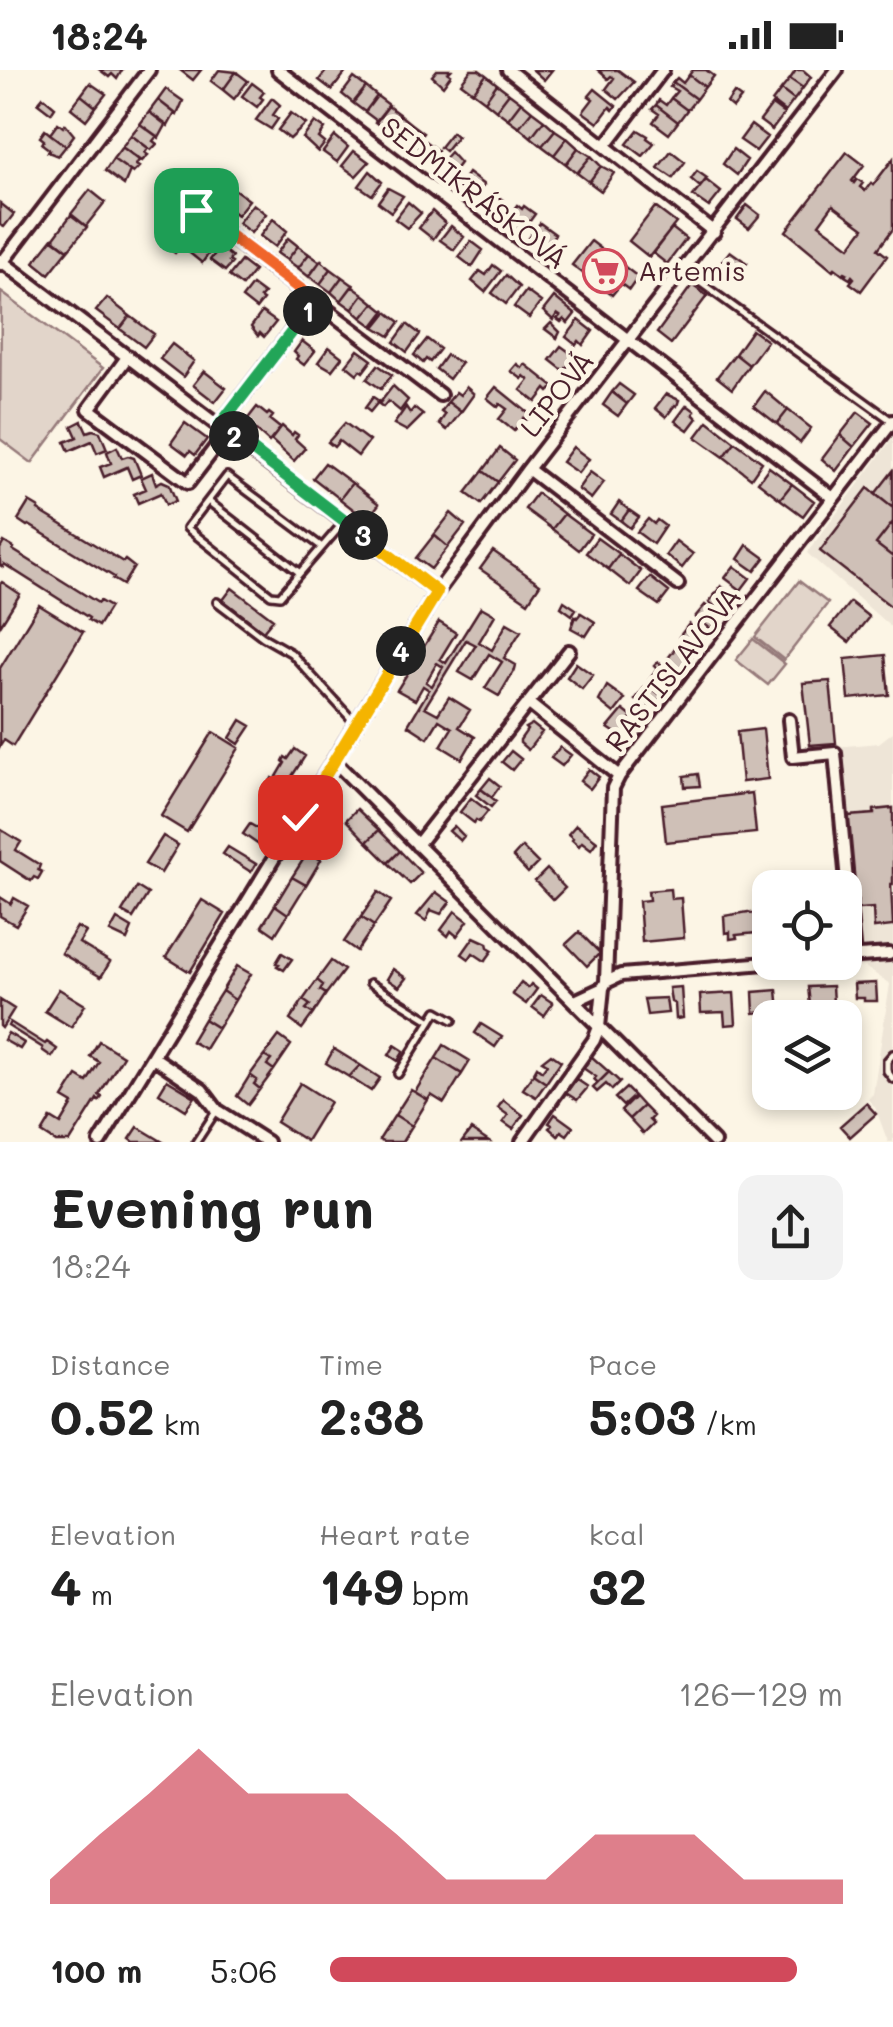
<!DOCTYPE html>
<html lang="en">
<head>
<meta charset="utf-8">
<style>
	:root { --surface:#fff; --page:#f2f2f2; --text:#222; --muted:#767676; --accent:#d1495b }
	body { margin:0; font-family:Mali,sans-serif; background:var(--page); color:var(--text); height:100vh; display:flex; flex-direction:column; font-size:38px; white-space:nowrap }
	* { box-sizing:border-box; margin:0 }
	p { font-size:32px; color:var(--muted) }
	.icon { flex:none; width:55px; height:55px; fill:none; stroke:currentColor; stroke-width:2; stroke-linecap:round; stroke-linejoin:round }
	.map { position:relative; height:1072px; overflow:hidden }
	.details { display:flex; flex-direction:column; background:var(--surface); flex:1 }
	.details>* { flex:none }
	.fabs { position:absolute; left:752px; top:800px; display:grid; gap:20px }
	.fabs a { display:grid; place-items:center; width:110px; height:110px; border-radius:20px; background:var(--surface); box-shadow:0 5px 15px #0003; font-size:50px }
	.pin { position:absolute; display:grid; place-items:center; width:85px; height:85px; color:#fff; margin:-42px; border-radius:20px; box-shadow:0 5px 15px #0006 }
	.km { position:absolute; width:50px; height:50px; margin:-25px; border-radius:50%; background:#222; color:#fff; font-size:28px; line-height:50px; text-align:center }
	.round { display:grid; place-items:center; flex:none; width:105px; height:105px; border-radius:20px; background:var(--page) }
	.head { display:flex; align-items:center; justify-content:space-between; height:170px; padding:0 50px }
	h1 { font-size:55px; font-weight:700; line-height:75px }
	.figures { display:grid; grid-template-columns:repeat(3,1fr); gap:15px; height:170px; padding:10px 50px }
	.figures div { display:grid; align-content:center }
	.figures b { font-size:50px; font-weight:700 }
	.figures small { font-size:28px; font-weight:400 }
	.figures p { font-size:28px }
	.chart { height:280px; padding:20px 50px }
	.chart p { display:flex; justify-content:space-between }
	.chart svg { width:100%; height:180px; margin-top:10px; fill:var(--accent); opacity:.7 }
	ul { padding:0 50px; list-style:none; font-size:32px }
	li { display:grid; grid-template-columns:160px 120px 1fr; align-items:center; height:75px }
	li i { height:25px; border-radius:12px; background:var(--accent) }
	.status { display:flex; justify-content:space-between; align-items:center; height:70px; padding:0 50px; background:var(--surface); direction:ltr }
	.status svg { height:28px; fill:currentColor }
	.map>svg:first-child { display:block }
</style>
</head>
<body>
<div class="status"><b>18:24</b><svg viewBox="0 0 49 12"><path d="M0 12V9h3v3zM5 12V6h3v6zM10 12V3h3v9zM15 12V0h3v12zM26 1h20v11H26zM47 4h2v5h-2z"/></svg></div>
<div class="map">
<svg width="893" height="1072" viewBox="0 0 893 1072">
	<rect width="100%" height="100%" fill="#fcf5e5"/>
	<filter id="ink" filterUnits="userSpaceOnUse"><feTurbulence type="fractalNoise" baseFrequency=".01" numOctaves="2"/><feDisplacementMap in="SourceGraphic" scale="20" xChannelSelector="R" yChannelSelector="G"/><feConvolveMatrix kernelMatrix="1 2 1 2 8 2 1 2 1" color-interpolation-filters="sRGB"/></filter>
	<g filter="url(#ink)">
		<path fill="#eee5d7" d="M893 368V559L807 483Z
			M893 662V1072H888L875 1037 868 1029 873 1024 890 914 865 897 855 898 835 677 879 673Z"/>
		<path fill="#e2d5ca" stroke="#967a7a" stroke-width="2.5" d="M1 222 103 298 32 393 0 369Z
			M799 511 828 533 784 590 755 567Z
			M753 569 785 594 768 615 736 590Z"/>
		<path fill="#cfc0b7" stroke="#4a1f2b" stroke-width="2.5" fill-rule="evenodd" d="M100 0H122L117 9 112 4 109 7Z
			M180 0H201L193 10Z
			M219 0 236 2 223 20 211 11Z
			M327 0H343L346 2 332 20 319 10Z
			M437 0H451L448 3 451 5 443 16 432 6Z
			M471 0H479L486 5 473 22 461 13Z
			M533 0H552L544 10Z
			M598 0H618L634 12 618 29 606 19 614 8 611 6 608 9Z
			M693 0H706L714 6 705 17 689 5Z
			M796 0H803L811 7 803 18 790 9Z
			M236 2 248 11 234 29 223 20Z
			M486 5 497 14 485 31 473 22Z
			M689 5 705 17 696 29 673 12 677 8 683 13Z
			M354 8 366 17 353 33 342 24Z
			M790 9 803 18 794 30 781 20Z
			M673 12 696 29 687 40 671 28 677 21 670 17Z
			M90 13 106 24 96 37 81 25Z
			M252 13 264 22 260 27 263 29 257 37 242 26Z
			M497 14 509 23 496 40 485 31Z
			M366 17 377 26 365 42 353 33Z
			M166 19 183 31 177 45 158 30Z
			M595 19 616 36 613 40 610 37 598 53 583 42 593 29 589 26Z
			M781 20 794 30 785 42 772 32Z
			M509 23 521 32 508 49 496 40Z
			M734 23 741 28 733 38 727 33Z
			M81 25 96 37 86 50 71 38Z
			M377 26 389 35 377 51 365 42Z
			M43 27 55 37 51 43 38 33Z
			M272 28 280 35 273 45 278 49 271 59 256 50Z
			M671 28 687 40 678 52 656 35 659 30 666 35Z
			M158 30 175 43 168 56 149 42Z
			M521 32 532 41 519 57 508 49Z
			M656 35 678 52 669 64 653 52 659 44 652 39Z
			M772 35 784 44 772 60 760 51Z
			M388 36 400 45 387 61 375 52Z
			M532 41 544 50 531 67 519 57Z
			M149 42 166 55 159 68 140 54Z
			M291 43 306 54 290 69 278 60Z
			M400 45 411 54 399 70 387 61Z
			M544 50 555 60 542 76 531 67Z
			M315 52 325 59 319 68 325 73 318 82 303 68Z
			M58 53 63 57 65 54 74 65 66 76 50 64Z
			M140 54 157 66 153 71 157 74 151 80 131 65Z
			M411 54 423 63 410 79 399 70Z
			M751 55 767 67 756 81 740 70Z
			M45 60 66 76 58 86 48 82 50 80 42 74 44 70 40 67Z
			M555 60 567 68 554 85 542 76Z
			M638 60 648 66 647 68 654 73 643 86 627 74Z
			M452 62 457 66 445 81 440 77Z
			M131 65 148 78 145 83 148 85 142 91 122 77Z
			M335 66 348 77 337 92 323 82Z
			M567 68 578 78 566 94 554 85Z
			M422 69 438 81 428 94 411 81Z
			M122 77 139 90 136 95 139 97 133 103 113 89Z
			M578 78 591 86 577 103 566 94Z
			M733 79 747 90 737 105 723 94Z
			M354 81 369 92 356 106 342 96Z
			M671 81 685 92 673 108 658 98Z
			M450 82 460 93 448 109 435 99Z
			M847 82 864 95 852 111 854 113 857 109 863 113 860 117 865 121 871 113 873 115 893 89V159L878 179 887 186 861 221 850 213 854 208 852 206 850 209 845 206 847 203 845 202 843 204 835 198 833 200 786 161ZM833 135 864 158 850 177 819 154Z
			M591 86 601 96 589 112 577 103Z
			M113 89 130 101 124 115 105 101Z
			M601 96 614 103 601 121 589 112Z
			M370 101 382 112 372 125 359 116Z
			M697 101 707 108 700 117 691 109Z
			M468 103 484 115 475 127 458 117Z
			M182 106 191 113 189 116 194 121 186 132 171 121Z
			M221 107 232 115 219 132 208 124 211 120 208 118Z
			M706 110 721 122 709 137 693 126Z
			M388 118 403 126 391 142 378 132Z
			M234 119 249 130 237 145 223 134Z
			M90 120 105 132 86 156 71 144Z
			M172 122 186 132 176 144 171 140 169 144 160 137Z
			M492 122 508 134 498 147 482 135Z
			M408 132 421 143 407 158 395 149Z
			M0 133 14 144 4 157 0 155Z
			M253 134 266 144 251 163 238 153Z
			M517 135 522 139 524 136 535 144 527 155 523 152 517 163 505 151Z
			M747 135 760 145 749 158 737 149Z
			M655 137 676 153 649 187 629 171Z
			M432 141 445 153 433 169 419 158Z
			M71 145 87 157 68 180 53 169Z
			M273 149 287 161 275 177 260 166Z
			M540 153 555 164 543 180 528 168Z
			M451 156 464 167 454 180 440 170Z
			M672 158 686 169 667 194 653 183Z
			M173 159 187 168 175 183 162 173Z
			M196 167 212 179 202 193 186 180Z
			M53 168 68 180 49 204 34 192Z
			M288 168 298 176 287 190 277 183Z
			M471 171 483 180 472 197 459 187Z
			M591 171 638 207 629 220 621 214 612 225 572 195Z
			M298 176 309 184 298 198 287 190Z
			M220 177 232 187 229 191 232 193 225 201 210 190Z
			M730 181 747 193 739 204 722 191Z
			M309 184 319 191 321 190 309 207 298 198Z
			M322 189 321 191 331 199 320 214 309 206Z
			M241 191 254 201 242 216 229 206Z
			M493 195 501 201 485 222 472 211 480 201 486 205Z
			M331 199 342 207 331 222 320 214Z
			M506 205 519 217 506 234 492 223Z
			M342 207 353 215 341 231 331 222Z
			M354 214 353 217 363 224 352 239 341 231Z
			M252 215 264 224 260 228 263 230 256 239 242 228Z
			M692 215 707 226 671 274 657 263Z
			M526 221 541 232 529 248 514 237Z
			M363 224 374 233 362 248 352 239Z
			M554 227 575 244 568 253 564 249 561 252 557 249 560 246 557 244 553 250 543 241Z
			M107 228 130 246 120 259 96 241Z
			M374 233 384 241 386 239 373 256 362 248Z
			M262 242 276 252 264 267 260 263 258 266 251 257Z
			M387 242 400 252 390 266 375 257Z
			M130 246 154 264 144 277 120 259Z
			M579 250 593 261 583 275 579 271 576 275 566 267Z
			M551 253 560 262 557 268 545 259Z
			M407 254 420 264 407 282 394 272Z
			M752 260 767 271 749 295 735 284Z
			M427 269 440 279 430 292 426 289 423 293 414 285Z
			M302 271 315 281 304 295 296 289 298 286 294 282Z
			M172 274 194 291 183 307 160 289Z
			M561 276 575 286 564 301 550 290Z
			M329 277 342 287 332 300 318 292Z
			M358 280 372 290 363 302 360 300 357 304 346 295Z
			M735 284 749 295 732 319 717 307Z
			M446 285 461 293 449 309 436 299Z
			M517 294 522 298 525 294 554 317 549 322 546 319 536 332 521 320 529 310 524 306 522 309 511 301Z
			M378 295 392 305 381 319 367 309Z
			M204 301 226 318 215 332 193 315Z
			M619 314 634 325 627 334 612 322Z
			M393 316 408 330 400 341 388 331 383 337 379 334Z
			M466 317 474 324 461 342 448 332 456 322 460 325Z
			M496 317 532 346 526 350 524 348 514 361 499 349 507 339 500 334 498 337 487 328Z
			M765 321 788 340 777 354 754 336Z
			M612 322 627 334 618 346 603 335Z
			M666 324 679 330 677 336 675 335 666 347 655 338Z
			M373 327 379 331 370 342 365 338Z
			M448 332 461 342 447 360 439 354 445 345 441 342Z
			M687 335 695 341 693 344 697 348 688 360 675 351Z
			M257 337 267 345 269 343 273 346 270 350 280 358 282 356 269 372 246 351Z
			M406 337 410 343 414 338 423 345 407 361 394 354Z
			M788 340 811 358 800 373 777 354Z
			M858 342 873 353 854 377 840 365Z
			M82 351 87 362 93 360 100 362 107 379 97 383 92 371 69 381 65 372 77 367 72 356Z
			M708 351 735 372 724 387 696 367Z
			M185 353 207 369 195 385 190 381 187 385 171 373Z
			M345 353 369 371 358 386 339 371 334 377 328 372Z
			M282 356 292 365 294 362 298 365 295 369 305 378 294 391 271 370Z
			M840 365 854 377 836 401 822 389Z
			M735 372 762 392 751 408 724 387Z
			M117 377 122 388 128 386 134 388 141 405 132 409 127 397 104 407 100 397 111 393 107 382Z
			M573 377 589 389 578 403 562 392Z
			M500 378 515 390 498 412 483 401Z
			M325 393 352 413 340 429 313 408Z
			M769 397 792 414 780 429 758 412Z
			M483 401 498 412 481 434 466 423Z
			M893 401V438L875 424Z
			M590 402 604 412 591 429 578 419Z
			M152 403 156 414 162 411 169 414 176 431 166 435 161 423 138 433 134 424 146 419 141 408Z
			M352 413 379 434 367 450 340 429Z
			M792 414 814 431 803 446 780 429Z
			M868 418 893 438V452L876 474 893 487V538L820 481Z
			M537 423 564 444 552 459 525 439Z
			M29 432 39 438 38 440 123 492 125 490 134 497 123 515 113 509 114 507 29 455 27 456 18 450Z
			M619 432 629 440 621 451 611 444Z
			M629 440 639 447 630 458 621 451Z
			M451 443 465 455 448 477 434 465Z
			M564 444 591 464 579 480 552 459Z
			M648 449 654 454 657 450 665 456 653 474 637 462Z
			M893 452V487L876 474Z
			M434 465 448 477 431 499 416 488Z
			M597 468 619 484 608 499 586 483Z
			M676 471 693 484 682 498 666 485Z
			M4 472 14 478 13 480 98 533 100 531 110 537 98 556 88 550 89 548 4 494 3 497 0 495V479Z
			M747 475 765 488 755 501 738 489Z
			M493 481 540 514 528 532 480 499Z
			M619 484 641 501 630 516 608 499Z
			M734 496 750 508 741 520 725 508Z
			M650 507 669 522 659 535 639 521Z
			M2 512 20 524 0 556V514Z
			M721 516 735 527 723 543 709 532Z
			M232 518 273 549 263 561 223 530Z
			M564 531 576 539 572 545 561 537Z
			M850 532 869 547 849 572 830 557Z
			M39 535 83 562 13 676 4 670 0 676V598Z
			M705 535 720 547 711 559 695 547Z
			M481 537 495 545 479 572 492 580 507 553 521 561 504 588 516 595 515 599 499 626 485 618 502 592 489 584 473 610 459 602 476 575 466 570 425 637 438 644 449 627 470 640 459 657 475 667 462 689 441 676 452 658 439 650 428 668 408 655 429 620 423 616 415 630 397 620 439 552 456 563 440 589 446 593ZM437 593 443 597 432 616 426 612Z
			M581 543 595 552 586 566 571 558 575 546 577 548Z
			M689 554 705 566 695 579 679 567Z
			M678 575 692 586 678 602 665 592Z
			M885 585 889 625 849 629 845 589Z
			M658 592 675 605 667 615 671 618 667 624 649 610 657 599 654 596Z
			M576 593 593 605 582 619 567 607Z
			M830 611 836 673 810 675 803 613Z
			M647 614 662 626 649 640 635 630Z
			M607 616 625 629 614 643 599 631Z
			M623 640 632 647 628 652 640 660 628 671 608 658Z
			M241 650 251 656 239 674 230 668Z
			M532 654 542 662 528 680 520 673V670L527 660 525 658Z
			M763 659 768 709 742 712 737 662Z
			M213 662 239 678 187 762 161 746Z
			M560 677 571 685 562 696 551 688Z
			M295 679 305 686 276 731 266 724 272 714 270 712 272 708 275 710 285 693 283 691 285 687 288 689Z
			M511 681 521 689 512 700 502 692Z
			M589 699 599 707 590 719 580 711Z
			M698 704 700 716 685 717 684 706Z
			M490 708 500 716 492 727 481 719Z
			M481 719 496 731 491 737 476 725Z
			M752 723 756 763 666 772 662 734Z
			M471 728 488 741 479 752 476 750 474 753 460 742Z
			M893 738V814H891L893 856 874 858 873 838 859 839 857 837 858 829 855 822 848 746 874 744V740Z
			M357 739 379 760 367 772 346 750Z
			M250 754 274 768 266 780 243 764Z
			M576 755 597 771 591 779 582 772 579 776 572 770 573 768 568 764Z
			M454 756 464 766 460 771 449 761Z
			M0 759 21 772 16 780 40 795 38 800 42 802 38 809 34 807 31 811 0 791Z
			M379 760 400 781 388 793 367 772Z
			M163 766 178 775 161 803 145 794Z
			M228 777 256 794 251 802 223 784Z
			M522 777 538 793 528 803 513 787Z
			M400 781 421 803 410 814 388 793Z
			M308 782 321 790 306 815 292 807Z
			M547 799 565 818 553 830 535 811Z
			M292 807 306 815 288 844 275 835Z
			M137 817 148 824 133 848 122 842Z
			M670 819 671 829 681 828 684 868 642 872 639 831 649 830 648 821Z
			M378 822 391 831 374 856 361 847Z
			M436 822 450 832 441 844 431 840 426 851 417 845Z
			M0 827 11 834 14 828 28 836 16 855 0 846Z
			M202 830 225 844 190 902 166 887Z
			M275 835 288 844 275 865 262 856Z
			M455 841 468 851 457 866 451 861 448 866 441 860Z
			M748 842 755 844 756 863 736 865 737 868 730 869V862L725 863 724 846Z
			M361 847 374 856 357 881 344 872Z
			M117 849 132 858 127 870 110 862Z
			M77 857 86 862 79 873 110 892 101 907 61 883Z
			M579 862 600 883 587 896 566 874Z
			M474 867 487 873 488 877 493 880 485 891 473 883 469 889 462 884Z
			M282 883 292 889 284 900 277 896 279 894 276 893Z
			M331 891 344 900 326 924 320 920 323 915 317 910Z
			M237 896 251 904 235 930 222 921Z
			M393 899 406 908 399 917 387 909Z
			M317 910 323 915 320 920 326 924 313 944 306 939 310 935 303 930Z
			M521 912 528 918 531 914 537 919 526 934 512 924Z
			M876 913 877 931H864V928H855L854 914Z
			M832 916 833 933 810 935 808 917Z
			M681 917 683 948 676 949 675 934 671 932 669 918Z
			M59 919 85 935 71 957 45 941Z
			M777 920 779 941 754 943 753 922Z
			M222 921 235 930 218 958 204 949Z
			M734 923 736 954 725 955 724 942 701 943 700 925Z
			M541 925 553 933 544 946 532 937Z
			M666 928 668 943 647 945 644 929Z
			M0 930 14 939 2 958 0 956Z
			M303 930 310 935 306 939 313 944 302 959 290 950Z
			M204 949 218 958 205 979 191 971Z
			M10 952 45 974 47 972 57 979 52 987 42 980 43 978 8 956Z
			M481 954 502 967 495 977 475 963Z
			M8 963 24 973 20 979 4 970Z
			M279 966 291 975 274 1000 267 995 271 990 264 986Z
			M99 971 123 986 99 1025 102 1027 99 1031 97 1029 70 1072H56L42 1063 51 1048 61 1054 73 1034 63 1028 68 1020 77 1006 87 1012 99 992 90 986Z
			M395 975 404 981 398 991 389 985Z
			M444 975 470 991 462 1004 436 988Z
			M334 979 360 995 349 1007 326 993Z
			M551 984 561 991 546 1013 533 1004 537 997 542 1001 547 994 542 991Z
			M264 986 271 990 267 995 274 1000 260 1019 254 1014 257 1010 250 1005Z
			M591 986 609 1002 598 1013 594 1009 596 1007 583 998Z
			M436 988 462 1004 444 1033 431 1025 428 1030 415 1022Z
			M360 995 380 1008 371 1021 349 1007Z
			M609 1002 620 1012 612 1020 606 1014 597 1022 593 1018Z
			M533 1004 546 1013 536 1027 523 1019Z
			M250 1005 257 1010 254 1014 260 1019 248 1035 237 1026Z
			M576 1009 588 1017 577 1030 566 1023Z
			M167 1010 195 1027 186 1040 159 1023Z
			M300 1013 330 1032 306 1071 276 1052Z
			M626 1018 634 1026 623 1036 615 1028Z
			M411 1020 428 1030 412 1056 395 1045Z
			M635 1027 643 1036 629 1049 621 1041Z
			M503 1030 523 1045 513 1059 503 1052 508 1045 498 1038Z
			M866 1033 876 1044 850 1067 840 1056Z
			M643 1036 653 1046 649 1050 653 1054 643 1064 629 1049Z
			M555 1044 573 1057 567 1065 561 1061 558 1066 549 1058 552 1055 549 1053Z
			M395 1045 412 1056 402 1072H383L379 1070Z
			M138 1057 163 1072H134L130 1069Z
			M471 1060 489 1072H462Z"/>
		<g fill="none" stroke-linecap="round" stroke-linejoin="round">
			<defs>
				<path id="service" d="M683 200 892 351
					M208 431 300 503
					M322 477 227 406 187 458 271 525 280 526 343 453
					M217 532 263 567 291 583 356 654
					M370 913 431 951
					M893 984 887 991V1001L893 1009
					M398 1004 437 941 453 950
					M196 1072 217 1040"/>
				<path id="minor" d="M278 0 833 428
					M508 0 714 162
					M605 76 663 0
					M195 140 440 325
					M0 190 437 522
					M1 194 149 0
					M128 286 89 339 188 413 228 361
					M220 355 315 231
					M528 399 678 514
					M528 633 619 706
					M789 650 793 687 835 683 854 886
					M334 691 714 1072
					M417 775 569 581
					M845 887 889 884
					M606 912 613 718 619 706 893 351
					M575 931 603 918 606 912 621 905 777 892
					M153 987 202 1020 217 1040 267 1072
					M100 1072 437 522 528 399 837 0
					M522 1072 594 970 599 957 603 918"/>
			</defs>
			<use href="#service" stroke="#4a1f2b" stroke-width="12"/>
			<use href="#minor" stroke="#4a1f2b" stroke-width="18"/>
			<use href="#service" stroke="#fcf5e5" stroke-width="5"/>
			<use href="#minor" stroke="#fcf5e5" stroke-width="10"/>
		</g>
	</g>
	<g fill="none" stroke-linecap="round" stroke-linejoin="round" filter="url(#ink)">
		<defs>
			<path id="split-1" d="M196 140 316 231 308 241"/>
			<path id="split-2" d="M234 366 220 355 308 241"/>
			<path id="split-3" d="M234 366 363 465"/>
			<path id="split-4" d="M363 465 437 522 401 581"/>
			<path id="split-5" d="M300 747 401 581"/>
		</defs>
		<use href="#split-1" stroke="#fff" stroke-width="20"/>
		<use href="#split-2" stroke="#fff" stroke-width="20"/>
		<use href="#split-3" stroke="#fff" stroke-width="20"/>
		<use href="#split-4" stroke="#fff" stroke-width="20"/>
		<use href="#split-5" stroke="#fff" stroke-width="20"/>
		<use href="#split-1" stroke="#f0652b" stroke-width="12"/>
		<use href="#split-2" stroke="#22a559" stroke-width="12"/>
		<use href="#split-3" stroke="#22a559" stroke-width="12"/>
		<use href="#split-4" stroke="#f5b400" stroke-width="12"/>
		<use href="#split-5" stroke="#f5b400" stroke-width="12"/>
	</g>
	<defs>
		<symbol id="supermarket-ring" viewBox="-11 -11 22 22"><circle r="9.5" fill="#fcf5e5" stroke="#d1495b" stroke-width="1.5"/><path d="M-6-5.5h2.5l.6 2H6L4.5 2H-2.5L-4.4-4H-6ZM-1.5 3.2a1.3 1.3 0 1 0 .1 0ZM3 3.2a1.3 1.3 0 1 0 .1 0Z" fill="#d1495b"/></symbol>
	</defs>
	<g fill-rule="evenodd">
		<use href="#supermarket-ring" x="580" y="176" width="50" height="50"/>
	</g>
	<g text-anchor="middle" stroke-width="9" stroke-linejoin="round" paint-order="stroke">
		<g font-size="28" fill="#4a1f2b" stroke="#fcf5e5">
			<text transform="translate(474 123) rotate(38)" y="10">SEDMIKRÁSKOVÁ</text>
			<text transform="translate(557 324) rotate(-52)" y="10">LIPOVÁ</text>
			<text transform="translate(673 599) rotate(-52)" y="10">RASTISLAVOVA</text>
		</g>
		<g font-size="28" fill="#4a1f2b" stroke="#fcf5e5" text-anchor="start">
			<text x="638" y="211">Artemis</text>
		</g>
	</g>
</svg>
<div class="fabs">
<a><svg class="icon" aria-label="locate" viewBox="0 0 24 24"><circle cx="12" cy="12" r="6"/><path d="M12 2v4M12 18v4M2 12h4M18 12h4"/></svg></a>
<a><svg class="icon" aria-label="layers" viewBox="0 0 24 24"><path d="M12 4l9 5-9 5-9-5zM3 14l9 5 9-5"/></svg></a>
</div>
<div class="pin" style="left:196px;top:140px;background:#1e9e55"><svg class="icon" aria-label="arrive" viewBox="0 0 24 24"><path d="M6 21V4h12l-3 4 3 4H6"/></svg></div>
<div class="pin" style="left:300px;top:747px;background:#d93025"><svg class="icon" aria-label="check" viewBox="0 0 24 24"><path d="M5 12l5 5 9-10"/></svg></div>
<b class="km" style="left:308px;top:241px">1</b>
<b class="km" style="left:234px;top:366px">2</b>
<b class="km" style="left:363px;top:465px">3</b>
<b class="km" style="left:401px;top:581px">4</b>
</div>
<section class="details">
<div class="head"><div><h1>Evening run</h1><p>18:24</p></div><a class="round"><svg class="icon" aria-label="share" viewBox="0 0 24 24"><path d="M12 15V3M7 8l5-5 5 5M5 13v7h14v-7"/></svg></a></div>
<div class="figures">
<div><p>Distance</p><b>0.52<small> km</small></b></div>
<div><p>Time</p><b>2:38</b></div>
<div><p>Pace</p><b>5:03<small> /km</small></b></div>
</div>
<div class="figures">
<div><p>Elevation</p><b>4<small> m</small></b></div>
<div><p>Heart rate</p><b>149<small> bpm</small></b></div>
<div><p>kcal</p><b>32</b></div>
</div>
<div class="chart"><p><span>Elevation</span>126–129 m</p>
<svg viewBox="0 0 160 44" preserveAspectRatio="none"><path d="M0 44V38L10 27L20 17L30 6L40 17L50 17L60 17L70 27L80 38L90 38L100 38L110 27L120 27L130 27L140 38L150 38L160 38V44z"/></svg>
</div>
<ul>
<li><b>100 m</b>5:06<i style="width:91%"></i></li>
</ul>
</section>
</body>
</html>
